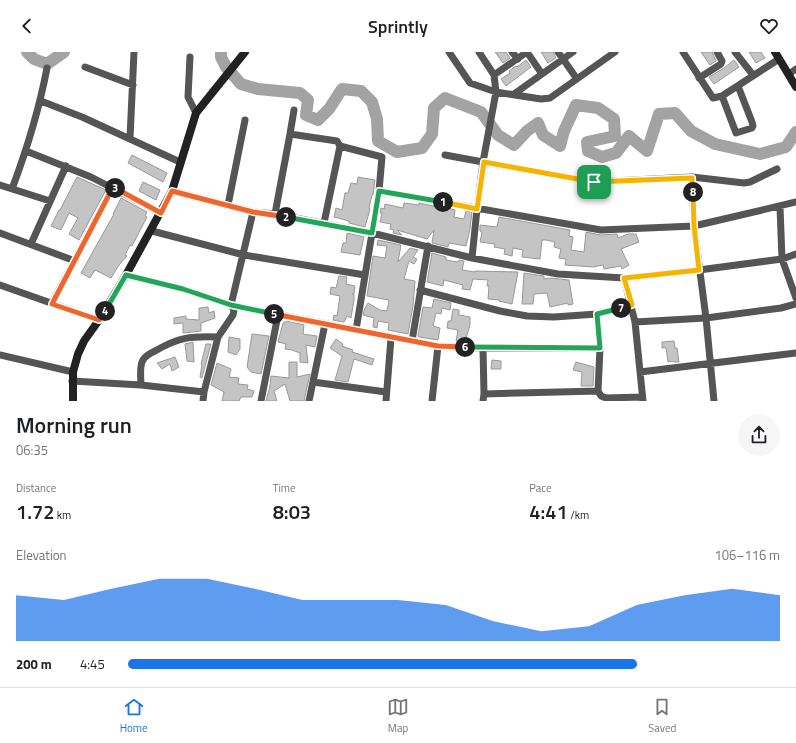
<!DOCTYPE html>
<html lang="en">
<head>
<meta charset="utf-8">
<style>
	:root { --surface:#fff; --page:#f6f6f6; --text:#202124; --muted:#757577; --line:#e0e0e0; --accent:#1a73e8 }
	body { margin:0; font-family:"Titillium Web",sans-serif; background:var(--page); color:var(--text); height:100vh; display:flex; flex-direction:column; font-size:15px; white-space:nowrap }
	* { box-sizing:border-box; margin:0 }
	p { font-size:13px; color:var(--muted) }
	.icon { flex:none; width:22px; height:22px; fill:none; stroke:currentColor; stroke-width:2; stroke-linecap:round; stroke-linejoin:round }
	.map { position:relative; height:349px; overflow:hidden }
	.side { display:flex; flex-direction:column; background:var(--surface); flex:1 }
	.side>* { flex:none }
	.pin { position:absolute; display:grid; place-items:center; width:34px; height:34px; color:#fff; margin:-17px; border-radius:8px; box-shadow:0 2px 6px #0006 }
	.km { position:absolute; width:20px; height:20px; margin:-10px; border-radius:50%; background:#222; color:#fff; font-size:11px; line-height:20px; text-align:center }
	.round { display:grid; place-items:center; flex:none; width:42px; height:42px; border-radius:21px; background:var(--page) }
	.summary { display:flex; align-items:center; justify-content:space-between; height:68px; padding:0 16px }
	h1 { font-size:22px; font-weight:600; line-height:30px }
	.figures { display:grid; grid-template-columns:repeat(3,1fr); gap:6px; height:68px; padding:4px 16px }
	.figures div { display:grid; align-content:center }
	.figures b { font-size:20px; font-weight:600 }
	.figures small { font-size:11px; font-weight:400 }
	.figures p { font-size:11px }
	.chart { height:112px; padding:8px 16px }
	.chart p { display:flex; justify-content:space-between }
	.chart svg { width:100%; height:72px; margin-top:4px; fill:var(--accent); opacity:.7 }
	ul { padding:0 16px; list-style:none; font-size:13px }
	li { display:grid; grid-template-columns:64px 48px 1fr; align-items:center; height:30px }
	li i { height:10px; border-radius:5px; background:var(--accent) }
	header { display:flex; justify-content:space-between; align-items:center; height:52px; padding:0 16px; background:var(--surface); font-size:18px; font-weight:600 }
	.tabs { display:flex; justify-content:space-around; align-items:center; height:56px; border-top:1px solid var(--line); background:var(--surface); font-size:11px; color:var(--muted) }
	.tabs a { display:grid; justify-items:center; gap:2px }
	.tabs .on { color:var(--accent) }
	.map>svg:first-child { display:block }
</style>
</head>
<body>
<header><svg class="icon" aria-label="back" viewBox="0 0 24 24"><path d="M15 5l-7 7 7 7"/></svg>Sprintly<svg class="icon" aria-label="heart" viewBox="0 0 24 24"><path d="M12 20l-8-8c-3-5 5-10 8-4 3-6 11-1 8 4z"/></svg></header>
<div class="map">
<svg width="796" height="349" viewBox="0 0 796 349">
	<rect width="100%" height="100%" fill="#fff"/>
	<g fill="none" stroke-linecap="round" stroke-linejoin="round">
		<path stroke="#a3a3a3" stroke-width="12" d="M27 0 34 7 47 12 64 0
			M221 0V5L226 15 241 32 258 37 300 41 308 48 306 63 318 68 329 57 342 37 361 39 372 50 377 67 378 89 397 100 422 96 432 82 434 56 445 46 481 60 498 83 514 93 527 79 538 71 543 83 560 94 564 79 576 53 598 56 614 67 615 84 587 90 588 99 602 105 616 101 629 84 647 99 659 62 675 61 691 79 715 92 760 102 786 95 796 80"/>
	</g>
	<path fill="#c4c4c4" stroke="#999" d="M495 0H506L510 6 503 11Z
		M541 0H553L556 6 548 11Z
		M701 0H712L716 9 710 13Z
		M749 0H761L765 6 756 11Z
		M526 8 531 15 506 34 501 27 510 21 509 19 516 14 517 15Z
		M734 8 739 15 714 32 709 25 724 16Z
		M132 103 167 121 163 130 128 111Z
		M77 125 106 138 79 188 69 182 78 166 69 161 61 178 51 174 59 158H60Z
		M358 125 375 128 373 143H372L369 156 370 157 365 175 349 171V169L334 165 336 156 342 158 345 141H348L351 131 357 132Z
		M143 130 160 138 156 148 139 139Z
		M121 146 147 160 145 164 147 165 132 194 130 193 125 203 127 204 119 213 111 226 95 218 90 226 81 221 114 162H113Z
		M404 151 419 153V151L433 154 447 158 448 156 455 158 454 165 464 167 466 159 472 160 470 177 466 194 449 191 448 195 432 191 434 178 427 187 397 178 402 183 393 181 394 178 390 177 391 172 380 170 382 161H380L381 156 384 157 385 152 403 156Z
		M499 165 570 178 569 184 573 185 571 198 584 200 586 180 601 183 617 182 618 186 628 182H636L639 190 621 197 629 213 622 217 621 214 604 217 603 213 593 215 565 213 566 207 559 206 561 197 554 195 555 190 546 188H542L540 207 522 205 523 198 513 196 512 204 504 202 505 197 494 195 495 192 480 190 482 180 480 179V173L497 175Z
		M347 181 364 185 360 203 341 200 343 191H346Z
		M378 188 401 193 398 210 410 196 418 198 413 205 417 207 414 212 409 209 404 227 415 229 413 254 408 282 388 278 389 271 378 269 377 276 373 275 374 266 363 263 365 256 368 251 380 258 387 259 389 248 367 244 373 204 385 206 387 194 377 193Z
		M432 201 446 205V208L458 210 459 208 464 209 462 218 475 220V219L518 220 512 252 499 249V248L488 247 489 234H487L488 228 473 227 470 238 462 237 463 233 444 228 443 234 427 230Z
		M524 221 544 224V227L550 226 569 228 573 252 568 253V251L550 255 547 241 534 242 533 252H522Z
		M339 224 347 225 346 232 355 234 354 242H352L354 243V248L351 266 347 264 344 270 333 268 334 263 337 264 340 244 330 242 331 235 336 236Z
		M434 247 451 251 450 258 442 256 441 262 436 261 433 274 440 276 438 288 419 285 418 284 423 255 432 256Z
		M208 255 209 261 214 259 215 266 201 271V279L183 281V271L174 272V266L186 264V267L199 268V256Z
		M453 257 459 258V263L470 265V273L465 290 456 289 458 278 447 276 448 269H451Z
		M287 269 304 273 303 282 317 284 315 295 306 293 308 311 300 310V301L292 298 285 297 286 292 278 290 283 271Z
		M252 282 269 284 261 322 251 320 247 315Z
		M229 285 240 287V297L236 303 228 300Z
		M336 287 343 292 342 294 353 298 352 300 374 307 372 313 354 307 348 330 335 328 342 304 330 296Z
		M674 289 675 296H677L679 310H674L673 309 668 310 666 296H662V290Z
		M193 290 194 310 187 309 185 292Z
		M206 292H211L202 326 200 325 202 312H201Z
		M175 305 179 315 172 319 170 312 162 317 157 311Z
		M492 308 501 309V317H491Z
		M289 310H297V325L310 322 304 349H290L285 332 274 339 277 349H266L270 334 271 324 289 326Z
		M576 310 594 315 593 334H581L582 320 573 318Z
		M217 311 231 317 229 325 239 326 238 332 248 333 247 337 254 339 252 345H241L239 349H222L224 340 211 333Z"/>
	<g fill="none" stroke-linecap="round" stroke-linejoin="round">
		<path stroke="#555" stroke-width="7" d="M449 0 470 31 496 40 541 47 550 46 615 0
			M512 0 518 7
			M527 0 542 22
			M558 0 577 27
			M683 0 713 46 722 44 779 7
			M735 0 753 23
			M190 5 188 45 196 61
			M85 15 133 33
			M789 22 796 17
			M494 23 527 0
			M699 26 721 12 722 9 717 0
			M514 42 573 0
			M722 44 736 81 752 76 753 74 752 70 738 34
			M41 49 82 65 180 110
			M290 82 337 89 340 94 324 171
			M130 86 134 0
			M340 94 382 105 379 139 356 278
			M26 99 91 125 161 161
			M445 103 483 110 496 40 494 23 479 0
			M692 125 694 174 706 266 714 349
			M0 133 50 149
			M12 137C27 97 39 58 47 16
			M172 139 253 160 275 162 372 181 472 206 558 222 624 226 699 218 782 207 796 202
			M379 139 601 178 694 174 796 150
			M228 153 245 68
			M780 155 782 207 796 246
			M275 162 290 82 294 58
			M152 179 244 203 365 223
			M0 181 75 209
			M31 192 66 114
			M472 206 477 157 483 110 594 130 692 125 744 131 750 130 777 117
			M126 223 183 237 231 253 438 294 483 296H600L598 339 484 342
			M624 226 635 270 643 349
			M0 233 99 268
			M420 238 500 259 527 264 554 265 597 262 632 253
			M52 251 113 135
			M597 262 600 296
			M635 270 706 266 781 256 796 252
			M412 289 428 194
			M483 296 484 342 483 349
			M0 303 73 320
			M640 320 796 301
			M72 329 141 333 204 340
			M313 330 386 340
			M141 333C141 326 139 314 143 308 146 303 151 301 155 299 179 285 191 284 218 285
			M598 339 601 344 606 346 642 345
			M203 349 204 340 218 285 233 263 234 258 231 253 253 160
			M261 349 278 263
			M309 349 325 272
			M386 349 391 286
			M432 349 438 294"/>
		<path stroke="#222" stroke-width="8" d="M775 0 796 35
			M73 349V320L78 302 84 289 99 268 126 223 172 139 196 61 245 0"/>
	</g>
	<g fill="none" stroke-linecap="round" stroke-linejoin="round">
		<defs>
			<path id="split-1" d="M443 150 477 157 484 110 594 130"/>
			<path id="split-2" d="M286 165 372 181 379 139 443 150"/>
			<path id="split-3" d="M115 136 161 161 172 139 253 160 286 165"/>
			<path id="split-4" d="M105 259 99 268 52 252 113 135 115 136"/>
			<path id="split-5" d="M105 259 126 223 183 237 231 253 274 262"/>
			<path id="split-6" d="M274 262 438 294 465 295"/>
			<path id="split-7" d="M465 295 600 296 597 262 621 256"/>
			<path id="split-8" d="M621 256 632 253 624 226 699 218 694 174 693 140"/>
			<path id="split-9" d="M594 130 692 126 693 140"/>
		</defs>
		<use href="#split-1" stroke="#fff" stroke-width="8"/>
		<use href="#split-2" stroke="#fff" stroke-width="8"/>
		<use href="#split-3" stroke="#fff" stroke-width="8"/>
		<use href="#split-4" stroke="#fff" stroke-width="8"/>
		<use href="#split-5" stroke="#fff" stroke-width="8"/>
		<use href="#split-6" stroke="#fff" stroke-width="8"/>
		<use href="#split-7" stroke="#fff" stroke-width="8"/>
		<use href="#split-8" stroke="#fff" stroke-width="8"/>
		<use href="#split-9" stroke="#fff" stroke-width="8"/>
		<use href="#split-1" stroke="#f5b400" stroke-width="5"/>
		<use href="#split-2" stroke="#22a559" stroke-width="5"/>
		<use href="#split-3" stroke="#f0652b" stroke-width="5"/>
		<use href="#split-4" stroke="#f0652b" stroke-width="5"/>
		<use href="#split-5" stroke="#22a559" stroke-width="5"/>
		<use href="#split-6" stroke="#f0652b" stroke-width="5"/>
		<use href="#split-7" stroke="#22a559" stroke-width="5"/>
		<use href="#split-8" stroke="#f5b400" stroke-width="5"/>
		<use href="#split-9" stroke="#f5b400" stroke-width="5"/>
	</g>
</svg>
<div class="pin" style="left:594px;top:130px;background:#1e9e55"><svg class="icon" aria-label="arrive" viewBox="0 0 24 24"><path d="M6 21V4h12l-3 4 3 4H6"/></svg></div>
<b class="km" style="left:443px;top:150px">1</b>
<b class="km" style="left:286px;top:165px">2</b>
<b class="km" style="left:115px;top:136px">3</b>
<b class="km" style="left:105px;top:259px">4</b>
<b class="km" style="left:274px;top:262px">5</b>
<b class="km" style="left:465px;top:295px">6</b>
<b class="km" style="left:621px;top:256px">7</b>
<b class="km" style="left:693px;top:140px">8</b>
</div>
<section class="side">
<div class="summary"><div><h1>Morning run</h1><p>06:35</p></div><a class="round"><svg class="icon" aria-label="share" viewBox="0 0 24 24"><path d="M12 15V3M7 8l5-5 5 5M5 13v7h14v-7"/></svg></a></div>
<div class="figures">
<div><p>Distance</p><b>1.72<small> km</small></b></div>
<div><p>Time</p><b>8:03</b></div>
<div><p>Pace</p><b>4:41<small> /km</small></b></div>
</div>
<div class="chart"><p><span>Elevation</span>106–116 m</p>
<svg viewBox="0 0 160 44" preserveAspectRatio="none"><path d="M0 44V16L10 19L20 12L30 6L40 6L50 12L60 19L70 19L80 19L90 22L100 32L110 38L120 35L130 22L140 16L150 12L160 16V44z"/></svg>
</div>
<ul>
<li><b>200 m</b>4:45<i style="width:78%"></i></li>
</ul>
</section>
<nav class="tabs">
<a class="on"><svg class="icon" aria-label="home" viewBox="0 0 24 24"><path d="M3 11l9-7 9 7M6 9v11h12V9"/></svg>Home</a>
<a><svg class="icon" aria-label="map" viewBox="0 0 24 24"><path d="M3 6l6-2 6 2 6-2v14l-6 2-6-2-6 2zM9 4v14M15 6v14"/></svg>Map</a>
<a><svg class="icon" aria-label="saved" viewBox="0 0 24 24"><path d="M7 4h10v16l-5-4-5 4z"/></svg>Saved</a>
</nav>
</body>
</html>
